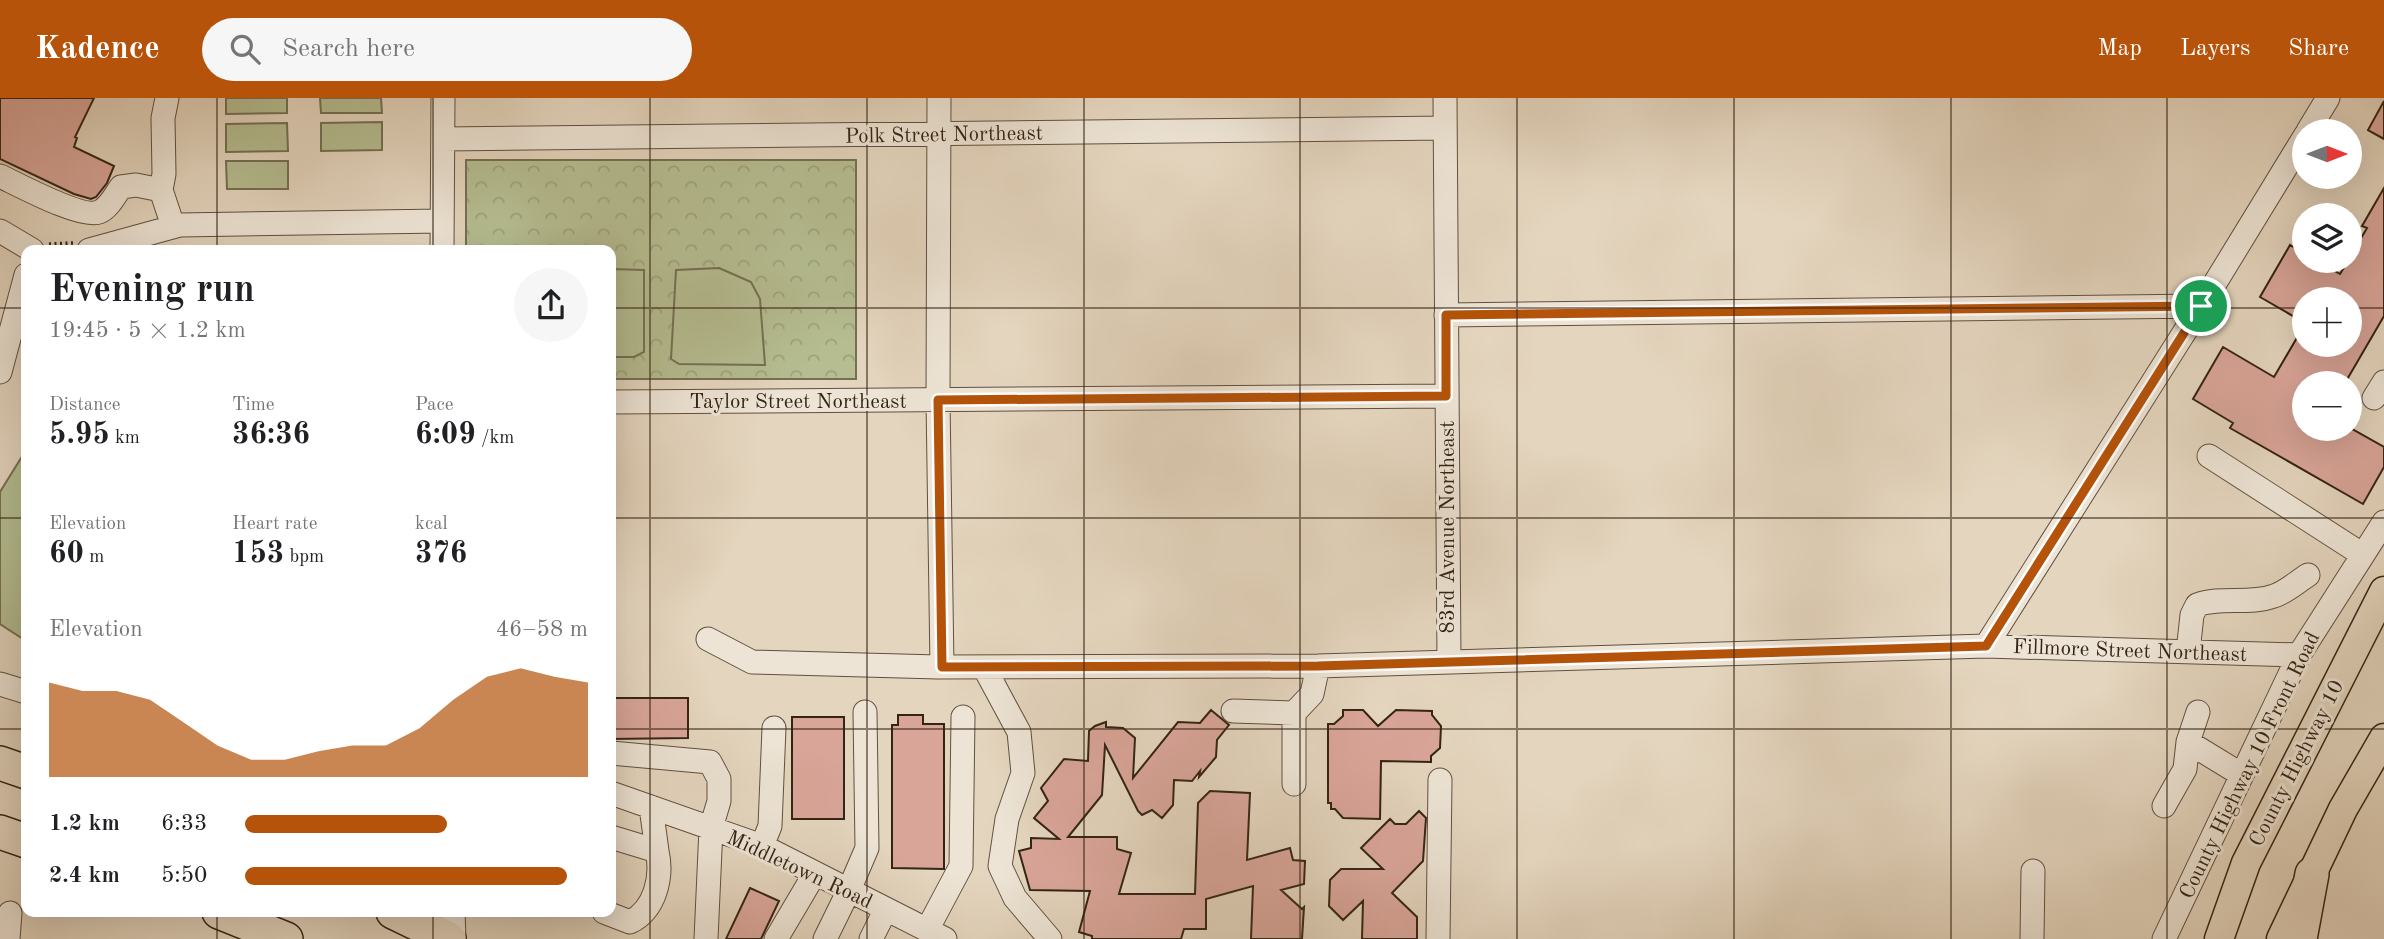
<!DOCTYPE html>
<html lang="en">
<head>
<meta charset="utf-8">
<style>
	:root { --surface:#fff; --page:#f6f6f6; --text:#202124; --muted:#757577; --accent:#b45309 }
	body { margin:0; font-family:"Old Standard TT",serif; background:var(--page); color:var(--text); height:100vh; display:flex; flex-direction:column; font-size:26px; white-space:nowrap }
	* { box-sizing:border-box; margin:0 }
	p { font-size:23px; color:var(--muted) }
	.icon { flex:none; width:38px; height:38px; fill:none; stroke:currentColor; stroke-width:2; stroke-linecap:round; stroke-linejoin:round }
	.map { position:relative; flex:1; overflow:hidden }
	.details { position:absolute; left:21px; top:147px; width:595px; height:672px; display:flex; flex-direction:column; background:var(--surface); border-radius:14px; box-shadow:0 7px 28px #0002 }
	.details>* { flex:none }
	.needle { width:46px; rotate:90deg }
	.tools { position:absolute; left:2292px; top:21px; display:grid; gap:14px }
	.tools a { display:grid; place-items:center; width:70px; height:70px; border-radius:50%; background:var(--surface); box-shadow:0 7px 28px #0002; font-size:35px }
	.pin { position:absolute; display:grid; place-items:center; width:60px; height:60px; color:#fff; margin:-30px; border:4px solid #fff; border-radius:50%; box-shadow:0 2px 7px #0007 }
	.round { display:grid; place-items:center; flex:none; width:74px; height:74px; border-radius:37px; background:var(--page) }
	.overview { display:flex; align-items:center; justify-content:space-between; height:119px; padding:0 28px }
	h1 { font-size:38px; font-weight:700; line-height:52px }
	.stats { display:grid; grid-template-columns:repeat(3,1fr); gap:10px; height:119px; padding:7px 28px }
	.stats div { display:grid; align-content:center }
	.stats b { font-size:30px; font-weight:700 }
	.stats small { font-size:19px; font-weight:400 }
	.stats p { font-size:19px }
	.chart { height:196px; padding:14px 28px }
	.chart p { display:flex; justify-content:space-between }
	.chart svg { width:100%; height:126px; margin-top:7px; fill:var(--accent); opacity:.7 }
	ul { padding:0 28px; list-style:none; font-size:23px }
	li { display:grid; grid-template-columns:112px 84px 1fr; align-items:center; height:52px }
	li i { height:18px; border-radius:9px; background:var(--accent) }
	header { display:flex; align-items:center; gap:42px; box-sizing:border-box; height:98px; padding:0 35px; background:var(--accent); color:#fff }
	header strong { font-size:33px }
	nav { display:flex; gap:38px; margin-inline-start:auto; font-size:24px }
	.search { width:490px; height:63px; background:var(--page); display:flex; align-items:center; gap:18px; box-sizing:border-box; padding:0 24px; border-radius:38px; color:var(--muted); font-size:26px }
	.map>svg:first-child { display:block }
</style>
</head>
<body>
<header>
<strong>Kadence</strong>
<div class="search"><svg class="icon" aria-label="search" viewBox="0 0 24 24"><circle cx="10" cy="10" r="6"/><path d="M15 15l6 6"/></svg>Search here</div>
<nav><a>Map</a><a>Layers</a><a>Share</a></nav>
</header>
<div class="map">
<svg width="2384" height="841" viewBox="0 0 2384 841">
	<defs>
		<pattern id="park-crowns" width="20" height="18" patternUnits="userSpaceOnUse" patternTransform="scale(1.75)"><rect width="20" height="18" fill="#b5bd91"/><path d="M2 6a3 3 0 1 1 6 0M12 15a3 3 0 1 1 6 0" fill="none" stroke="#9ca27c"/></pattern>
	</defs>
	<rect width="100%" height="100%" fill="#e4d5be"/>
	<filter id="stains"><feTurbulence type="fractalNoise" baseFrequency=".00286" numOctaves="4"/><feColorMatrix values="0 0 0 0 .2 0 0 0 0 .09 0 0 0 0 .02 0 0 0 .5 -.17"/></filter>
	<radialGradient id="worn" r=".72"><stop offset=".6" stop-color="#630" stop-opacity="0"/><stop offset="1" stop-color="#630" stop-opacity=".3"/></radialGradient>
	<path fill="url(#park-crowns)" stroke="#747053" stroke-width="2" d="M466 62H856V281H611V152H466Z"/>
	<path fill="#b5bd91" stroke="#747053" stroke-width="2" d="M226 0H287V15L226 16Z
		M320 0H381L382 15H321Z
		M382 24V52L321 53V25Z
		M287 25 288 53 226 54V26Z
		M226 63H288V91H227Z
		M719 170 751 184 760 201 765 267 679 266 671 261 676 172Z
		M611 171 644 172V254L634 259H611Z
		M26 352V543L0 526V394Z"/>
	<path fill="#d9a599" stroke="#342415" stroke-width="2" d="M0 0H94L75 39 77 40 74 49 114 68 107 85 96 99 91 101 74 96 0 61Z
		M2384 3V41L2368 32Z
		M2384 90V218L2345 285H2305V331H2352L2384 349V369L2363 406 2230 330 2233 325 2193 301 2223 249 2274 279 2305 226V247H2350V201H2305V225L2260 199 2290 147 2305 156V163H2317L2340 176 2348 163H2350V159L2367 130 2362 128Z
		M611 600H688V640L611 641Z
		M1211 612 1229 627 1217 642 1216 659 1199 679 1200 673 1192 683 1174 682 1173 707 1162 720 1152 712 1142 717 1138 713 1105 647 1102 697 1068 739H1117V751L1131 755 1119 796H1195L1198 705 1210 693 1250 695 1247 762 1290 750 1293 762 1305 763 1304 786 1281 792 1302 811 1304 809 1302 841H1251L1253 788 1206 801V831H1184L1181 841H1092V838L1079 834 1090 793 1030 792 1019 753 1031 750V740L1059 741 1034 720 1048 703 1041 690 1064 661 1088 663 1089 633 1095 628 1106 624V629L1123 630 1135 640 1133 680 1178 624 1200 625Z
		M1343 612H1363L1378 628 1396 612 1432 613V617L1441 628 1440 650 1431 658V664L1381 663 1380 721 1343 720 1335 711H1331V705H1328V626H1334L1343 618Z
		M898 617H923V626H944V771L892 770V627H898Z
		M792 619H844V721H792Z
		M1419 713 1426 720 1423 763 1392 795 1417 819V841H1362L1363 803 1343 822 1329 808 1330 782 1341 771H1383L1361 750 1390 721 1395 726H1406Z
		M750 790 779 803 761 841H726Z"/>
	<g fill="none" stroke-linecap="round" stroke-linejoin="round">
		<defs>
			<path id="minor" d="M167 0 163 20 164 76 161 92 173 128
				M939 0 938 302 942 569
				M1445 0 1449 563
				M2308 33 2328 0
				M443 41 1445 30
				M0 78C19 87 82 121 99 114 109 110 115 97 121 89L136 87 161 92
				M0 133 32 152
				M89 152 180 127 442 123
				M442 152 443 0
				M1446 217 2201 208
				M0 274 26 177
				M2374 300 2384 284
				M611 304 1446 298
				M2209 358 2363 457
				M708 541 752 564 938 569 1318 568 1986 548 2299 557
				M1986 548 2201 208 2305 38
				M2188 554 2192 517 2197 507C2221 498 2249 507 2274 498 2286 494 2297 484 2308 477
				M984 569 1019 634 1023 675 1007 721 1000 768 1015 800 1050 841
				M0 586 26 594
				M1233 613 1294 615
				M2188 644 2242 677
				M611 655 710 664 719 681V703L711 730 706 841
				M1294 686V615L1312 596 1318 568
				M611 695 762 748 945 841
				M2164 708 2185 671 2188 644 2198 614
				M651 709 657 753
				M762 748 770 728 774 630
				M453 814 454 841
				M604 814 630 824C655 812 663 779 657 753L611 739
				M927 832 961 768 963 619
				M8 841 10 815
				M776 841 815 775
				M825 841 849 792 867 750 865 614
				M871 841 886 811
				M1438 841 1440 682
				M2032 841 2033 773
				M2164 841 2299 557 2384 424"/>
			<path id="major" d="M2219 841 2246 765 2384 493
				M2281 841 2343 711 2384 640"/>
			<path id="highway" d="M0 665 26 674
				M0 734 26 743
				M219 814 286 841
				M393 814 449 841
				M2300 841 2312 776"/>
		</defs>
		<use href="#minor" stroke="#60503f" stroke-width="25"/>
		<use href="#major" stroke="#342415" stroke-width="31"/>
		<use href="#highway" stroke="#342415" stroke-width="36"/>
		<path stroke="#342415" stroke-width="3.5" stroke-dasharray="2 3.5" stroke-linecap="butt" d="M49 146 73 145"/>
		<use href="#minor" stroke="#ede4d5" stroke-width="23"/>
		<use href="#major" stroke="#e4d5be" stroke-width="28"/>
		<use href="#highway" stroke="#e4d5be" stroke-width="33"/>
	</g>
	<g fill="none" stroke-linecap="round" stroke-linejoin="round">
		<defs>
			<path id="route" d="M2201 208 1986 548 1318 568 942 569 938 302 1446 298V217Z"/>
		</defs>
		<use href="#route" stroke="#fff" stroke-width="14"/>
		<use href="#route" stroke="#b45309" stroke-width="9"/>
	</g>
	<path fill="none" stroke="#342415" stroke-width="2" stroke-opacity="0.55" d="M217 0V152M433 0V152M650 0V841M867 0V841M1084 0V841M1300 0V841M1517 0V841M1734 0V841M1951 0V841M2167 0V841M0 210H26M611 210H2305M2350 210H2384M0 420H26M611 420H2384M0 631H26M611 631H2384M217 814V841M433 814V841"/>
	<g text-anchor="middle" stroke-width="6" stroke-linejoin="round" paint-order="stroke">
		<g font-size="21" fill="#342415" stroke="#ede4d5">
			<text transform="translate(944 36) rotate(-1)" y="7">Polk Street Northeast</text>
			<text x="798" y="310">Taylor Street Northeast</text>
			<text transform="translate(1447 429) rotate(-90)" y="7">83rd Avenue Northeast</text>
			<text transform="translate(2130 552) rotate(2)" y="7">Fillmore Street Northeast</text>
			<text transform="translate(2296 665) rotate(-63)" y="7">County Highway 10</text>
			<text transform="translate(2249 667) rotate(-64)" y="7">County Highway 10 Front Road</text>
			<text transform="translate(800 771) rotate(25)" y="7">Middletown Road</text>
		</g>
	</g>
	<rect width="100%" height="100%" filter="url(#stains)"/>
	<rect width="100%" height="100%" fill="url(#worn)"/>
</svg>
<div class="tools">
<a><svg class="needle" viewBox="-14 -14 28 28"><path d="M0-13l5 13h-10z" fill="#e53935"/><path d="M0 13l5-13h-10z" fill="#757577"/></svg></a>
<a><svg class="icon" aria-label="layers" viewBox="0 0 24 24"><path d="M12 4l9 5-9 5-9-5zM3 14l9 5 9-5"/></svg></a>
<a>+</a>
<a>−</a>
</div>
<div class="pin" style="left:2201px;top:208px;background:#1e9e55"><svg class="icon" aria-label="arrive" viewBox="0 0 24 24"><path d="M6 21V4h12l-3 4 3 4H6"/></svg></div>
<section class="details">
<div class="overview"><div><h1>Evening run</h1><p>19:45 · 5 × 1.2 km</p></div><a class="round"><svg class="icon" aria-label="share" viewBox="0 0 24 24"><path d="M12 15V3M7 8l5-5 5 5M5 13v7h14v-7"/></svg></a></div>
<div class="stats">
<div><p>Distance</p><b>5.95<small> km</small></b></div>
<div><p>Time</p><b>36:36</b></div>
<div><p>Pace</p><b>6:09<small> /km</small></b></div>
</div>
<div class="stats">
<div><p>Elevation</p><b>60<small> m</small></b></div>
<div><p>Heart rate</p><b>153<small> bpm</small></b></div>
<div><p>kcal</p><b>376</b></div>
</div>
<div class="chart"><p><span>Elevation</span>46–58 m</p>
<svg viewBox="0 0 160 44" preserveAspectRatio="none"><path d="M0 44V11L10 14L20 14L30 17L40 25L50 33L60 38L70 38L80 35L90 33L100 33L110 27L120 17L130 9L140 6L150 9L160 11V44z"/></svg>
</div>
<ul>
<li><b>1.2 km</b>6:33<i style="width:59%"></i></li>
<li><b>2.4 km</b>5:50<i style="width:94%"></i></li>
</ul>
</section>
</div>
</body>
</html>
